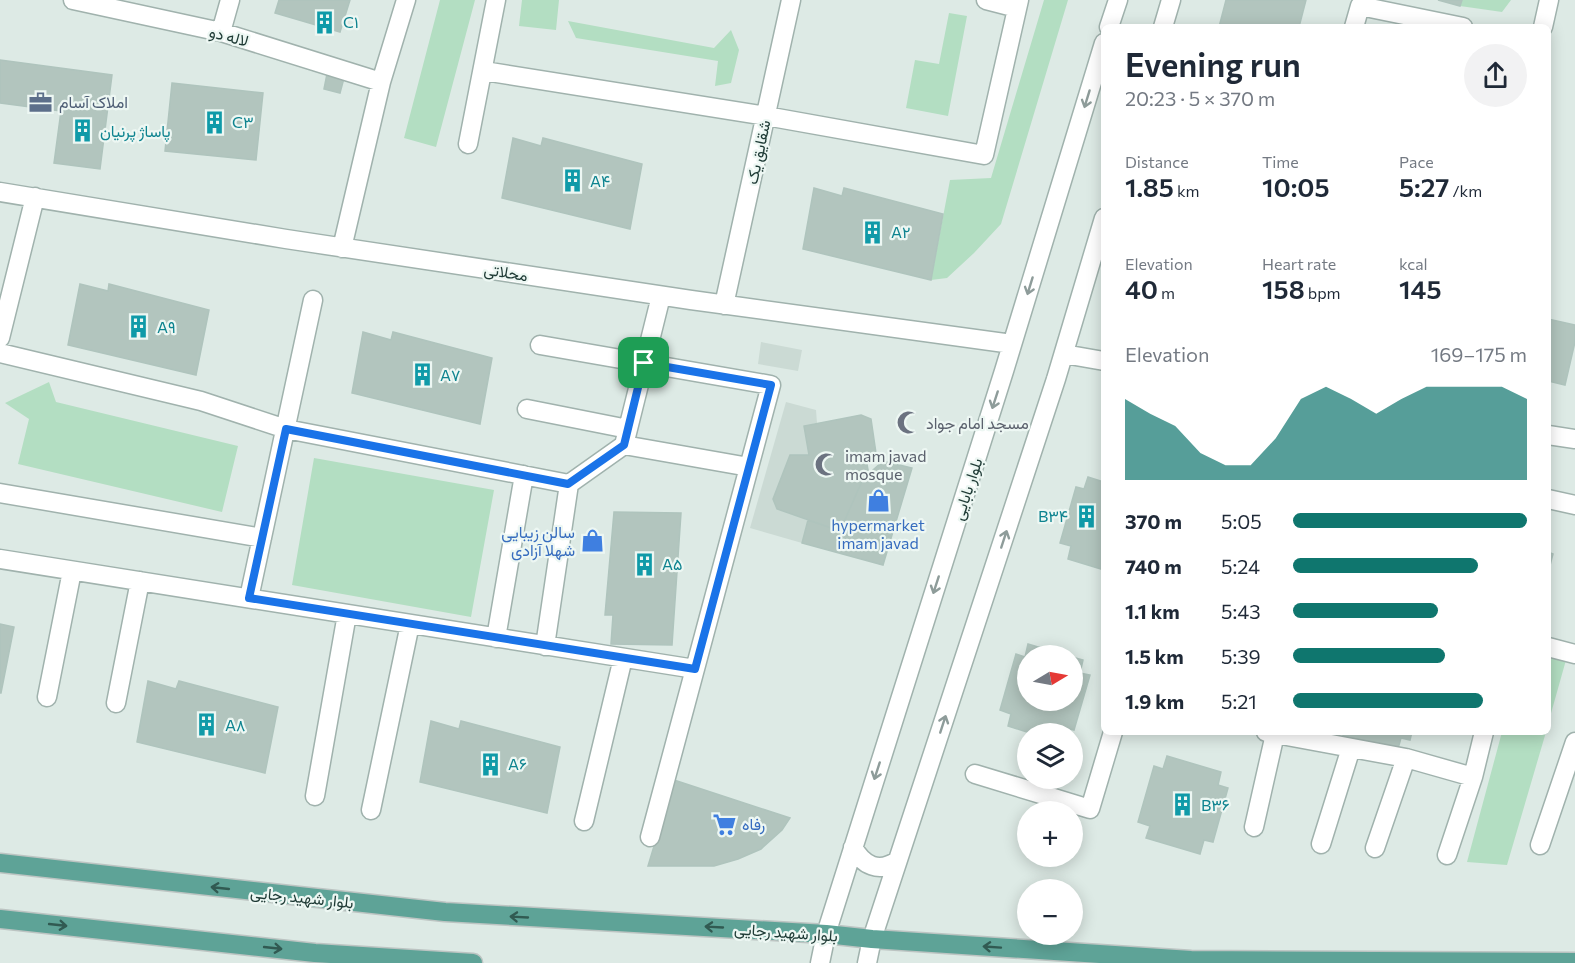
<!DOCTYPE html>
<html lang="en">
<head>
<meta charset="utf-8">
<style>
	:root { --surface:#fff; --page:#f2f2f3; --text:#1f2937; --muted:#747a83; --accent:#0f766e }
	body { margin:0; font-family:Commissioner,Vazirmatn,sans-serif; background:var(--page); color:var(--text); height:100vh; display:flex; flex-direction:column; font-size:22px; white-space:nowrap }
	* { box-sizing:border-box; margin:0 }
	p { font-size:20px; color:var(--muted) }
	.icon { flex:none; width:33px; height:33px; fill:none; stroke:currentColor; stroke-width:2; stroke-linecap:round; stroke-linejoin:round }
	.map { position:relative; flex:1; overflow:hidden }
	.sheet { position:absolute; left:1101px; top:24px; width:450px; height:711px; display:flex; flex-direction:column; background:var(--surface); border-radius:9px; box-shadow:0 3px 15px #0003 }
	.sheet>* { flex:none }
	.needle { width:39px; rotate:80deg }
	.buttons { position:absolute; left:1017px; top:645px; display:grid; gap:12px }
	.buttons a { display:grid; place-items:center; width:66px; height:66px; border-radius:50%; background:var(--surface); box-shadow:0 3px 15px #0003; font-size:30px }
	.pin { position:absolute; display:grid; place-items:center; width:51px; height:51px; color:#fff; margin:-26px; border-radius:12px; box-shadow:0 3px 9px #0006 }
	.round { display:grid; place-items:center; flex:none; width:63px; height:63px; border-radius:32px; background:var(--page) }
	.overview { display:flex; align-items:center; justify-content:space-between; height:102px; padding:0 24px }
	h1 { font-size:33px; font-weight:600; line-height:45px }
	.metrics { display:grid; grid-template-columns:repeat(3,1fr); gap:9px; height:102px; padding:6px 24px }
	.metrics div { display:grid; align-content:center }
	.metrics b { font-size:26px; font-weight:600 }
	.metrics small { font-size:16px; font-weight:400 }
	.metrics p { font-size:16px }
	.chart { height:168px; padding:12px 24px }
	.chart p { display:flex; justify-content:space-between }
	.chart svg { width:100%; height:108px; margin-top:6px; fill:var(--accent); opacity:.7 }
	ul { padding:0 24px; list-style:none; font-size:20px }
	li { display:grid; grid-template-columns:96px 72px 1fr; align-items:center; height:45px }
	li i { height:15px; border-radius:8px; background:var(--accent) }
	.map>svg:first-child { display:block }
</style>
</head>
<body>
<div class="map">
<svg width="1575" height="963" viewBox="0 0 1575 963">
	<rect width="100%" height="100%" fill="#ddeae5"/>
	<path fill="#cbdad4" d="M761 342 802 350 798 371 758 364Z
		M786 402 816 410 817 423 805 426 809 455H790L777 509 808 520 802 543 750 528Z"/>
	<path fill="#b3dec2" d="M440 0H475L436 147 404 138Z
		M522 0H559L556 30 519 26Z
		M1044 0H1068L1001 224 974 253 947 278 931 280 950 180 991 178Z
		M1462 0H1511L1502 12 1460 6Z
		M949 13 967 16 948 116 906 108 915 60 939 64Z
		M568 21 714 48 731 30 739 50 731 83 715 86 718 61 576 38Z
		M49 382 56 402 238 446 222 512 18 464 29 419 5 403Z
		M314 458 494 490 471 617 292 585Z
		M1548 658 1566 660 1548 724Z
		M1502 732H1546L1507 865 1467 862Z"/>
	<path fill="#b2c5be" stroke="#afc4bd" stroke-width="1.5" d="M279 0H350L340 32 275 13Z
		M1226 0H1306L1299 27H1219Z
		M1438 0H1462L1460 6Z
		M0 60 112 75 100 169 54 163 61 111 0 103Z
		M327 74 344 78 340 93 324 89Z
		M172 83 263 93 256 160 165 151Z
		M513 138 541 146 543 138 642 164 630 229 502 198Z
		M814 188 842 196 844 188 943 214 931 280 803 249Z
		M80 284 108 291 109 284 209 310 196 375 68 345Z
		M1548 319 1575 325V342L1565 385 1548 381Z
		M363 332 391 340 393 332 492 358 480 424 352 393Z
		M861 415 871 419 876 453 865 454 869 475 863 479 840 531 777 509 773 499 790 455H809L804 426Z
		M883 461 912 468 883 565 802 543 808 520 840 531 863 479Z
		M1088 477 1104 482V570L1068 559 1071 546 1060 543 1076 487 1084 489Z
		M614 512 681 513 672 645 611 644 613 615H605Z
		M1548 552 1553 554 1548 573Z
		M0 624 14 627 1 693H0Z
		M1028 644 1068 656H1028V700H1072V657L1083 660 1080 673 1090 675 1074 730 1066 728 1064 734H1033L1008 726 1011 714 1000 710 1016 654 1025 657Z
		M148 681 176 689 179 681 278 707 265 773 137 742Z
		M431 721 459 729 461 721 560 747 547 813 420 782Z
		M1344 732H1412L1410 740 1401 738 1397 752 1343 736Z
		M1167 756 1221 772 1218 785 1228 788 1213 842 1204 840 1200 854 1146 838 1150 826 1138 822 1154 766 1163 769Z
		M674 780 790 818 782 830 761 849 738 859 714 866H648Z"/>
	<g fill="none" stroke-linecap="round" stroke-linejoin="round">
		<defs>
			<path id="minor" d="M73 0 221 32 381 82
				M986 0 1017 8
				M1109 27 1118 0
				M1163 27 1171 0
				M1354 27 1360 6 1463 27
				M1543 27 1549 0
				M221 32 230 0
				M484 71 766 116 984 155 1019 0
				M468 144 496 0
				M0 192 286 239 691 300 1012 344
				M342 248 381 82 406 0
				M724 305 791 0
				M0 338 35 197
				M540 345 771 385 650 837
				M0 353 201 401 286 429 569 484
				M1064 354 1104 361
				M527 409 628 429
				M1548 435 1575 439
				M624 445 749 467
				M569 484 624 445 661 296
				M0 493 262 538
				M1548 499 1575 505
				M0 559 695 669
				M249 598 313 300
				M496 638 524 475
				M545 646 569 484
				M1548 647 1575 654
				M47 697 72 571
				M116 703 140 581
				M1266 732 1406 758 1473 777
				M975 774 1090 809 1113 732
				M315 796 347 614
				M371 810 410 624
				M584 821 623 658
				M1254 827 1275 734
				M1321 844 1351 748
				M1540 845 1575 742
				M853 847C863 866 879 873 897 861
				M1375 848 1406 758
				M1447 855 1473 777 1484 732
				M820 963 826 934 1004 371 1104 43
				M867 963 872 939 1056 379 1104 218"/>
			<path id="major" d="M0 863 445 912 826 934 872 939 1191 960 1575 962
				M0 919 315 953 473 963"/>
		</defs>
		<use href="#minor" stroke="#a0b2ad" stroke-width="21"/>
		<use href="#major" stroke="#bcc4c2" stroke-width="21"/>
		<use href="#minor" stroke="#fff" stroke-width="18"/>
		<use href="#major" stroke="#5ea397" stroke-width="18"/>
	</g>
	<defs><path id="oneway-shaft" d="M-6 0H5M1.5-3L5.5 0L1.5 3" fill="none" stroke-width="1.6" stroke-linecap="round" stroke-linejoin="round" transform="scale(1.5)"/></defs>
	<g stroke="#8e9c9a">
		<use href="#oneway-shaft" transform="translate(1087 99) rotate(107)"/>
		<use href="#oneway-shaft" transform="translate(1030 286) rotate(107)"/>
		<use href="#oneway-shaft" transform="translate(995 400) rotate(108)"/>
		<use href="#oneway-shaft" transform="translate(1004 539) rotate(-72)"/>
		<use href="#oneway-shaft" transform="translate(936 585) rotate(108)"/>
		<use href="#oneway-shaft" transform="translate(943 724) rotate(-72)"/>
		<use href="#oneway-shaft" transform="translate(877 771) rotate(108)"/>
	</g>
	<g stroke="#315a52">
		<use href="#oneway-shaft" transform="translate(220 888) rotate(-174)"/>
		<use href="#oneway-shaft" transform="translate(519 917) rotate(-177)"/>
		<use href="#oneway-shaft" transform="translate(58 925) rotate(6)"/>
		<use href="#oneway-shaft" transform="translate(714 927) rotate(-177)"/>
		<use href="#oneway-shaft" transform="translate(992 947) rotate(-176)"/>
		<use href="#oneway-shaft" transform="translate(273 948) rotate(6)"/>
	</g>
	<g fill="none" stroke-linecap="round" stroke-linejoin="round">
		<defs>
			<path id="route" d="M644 363 771 385 695 669 249 598 286 429 568 484 624 445Z"/>
		</defs>
		<use href="#route" stroke="#fff" stroke-width="12"/>
		<use href="#route" stroke="#1a73e8" stroke-width="8"/>
	</g>
	<defs>
		<symbol id="building-bare" viewBox="-9 -9 18 18"><path d="M-4-6H4V6H1V3H-1V6H-4ZM-2.5-4.3h1.7v1.8h-1.7ZM.8-4.3h1.7v1.8H.8ZM-2.5-1h1.7V.8h-1.7ZM.8-1h1.7V.8H.8Z" fill="#0f9aa8" stroke="#edf7f3" stroke-width="2.5" paint-order="stroke"/></symbol>
		<symbol id="office-bare" viewBox="-9 -9 18 18"><path d="M-6-3h4V-5.5h4V-3h4V5H-6ZM-1-4.5V-3h2v-1.5ZM-6 0V1H6V0Z" fill="#5c6f8a" stroke="#edf7f3" stroke-width="2.5" paint-order="stroke"/></symbol>
		<symbol id="mosque-bare" viewBox="-9 -9 18 18"><path d="M3.5-4.9A6 6 0 1 0 3.5 4.9A5 5 0 1 1 3.5-4.9Z" fill="#6b7280" stroke="#edf7f3" stroke-width="2.5" paint-order="stroke"/></symbol>
		<symbol id="shop-bare" viewBox="-9 -9 18 18"><path d="M-5-2.5h2.3a2.7 3.5 0 0 1 5.4 0H5L5.5 6h-11ZM-1.5-2.5h3a1.5 2.3 0 0 0-3 0Z" fill="#3f7fe0" stroke="#edf7f3" stroke-width="2.5" paint-order="stroke"/></symbol>
		<symbol id="supermarket-bare" viewBox="-9 -9 18 18"><path d="M-6-5.5h2.5l.6 2H6L4.5 2H-2.5L-4.4-4H-6ZM-1.5 3.2a1.3 1.3 0 1 0 .1 0ZM3 3.2a1.3 1.3 0 1 0 .1 0Z" fill="#3f7fe0" stroke="#edf7f3" stroke-width="2.5" paint-order="stroke"/></symbol>
	</defs>
	<g fill-rule="evenodd">
		<use href="#building-bare" x="308" y="6" width="33" height="33"/>
		<use href="#office-bare" x="24" y="86" width="33" height="33"/>
		<use href="#building-bare" x="198" y="106" width="33" height="33"/>
		<use href="#building-bare" x="66" y="114" width="33" height="33"/>
		<use href="#building-bare" x="556" y="164" width="33" height="33"/>
		<use href="#building-bare" x="856" y="216" width="33" height="33"/>
		<use href="#building-bare" x="122" y="310" width="33" height="33"/>
		<use href="#building-bare" x="406" y="358" width="33" height="33"/>
		<use href="#mosque-bare" x="892" y="406" width="33" height="33"/>
		<use href="#mosque-bare" x="810" y="448" width="33" height="33"/>
		<use href="#shop-bare" x="862" y="484" width="33" height="33"/>
		<use href="#building-bare" x="1070" y="500" width="33" height="33"/>
		<use href="#shop-bare" x="576" y="524" width="33" height="33"/>
		<use href="#building-bare" x="628" y="548" width="33" height="33"/>
		<use href="#building-bare" x="190" y="708" width="33" height="33"/>
		<use href="#building-bare" x="474" y="748" width="33" height="33"/>
		<use href="#building-bare" x="1166" y="788" width="33" height="33"/>
		<use href="#supermarket-bare" x="708" y="808" width="33" height="33"/>
	</g>
	<g text-anchor="middle" stroke-width="4.5" stroke-linejoin="round" paint-order="stroke">
		<g font-size="16" fill="#0d838f" stroke="#edf7f3" text-anchor="start">
			<text x="343" y="28">C۱</text>
			<text x="232" y="128">C۳</text>
			<text x="100" y="137">پاساژ پرنیان</text>
			<text x="590" y="187">A۴</text>
			<text x="891" y="238">A۲</text>
			<text x="157" y="333">A۹</text>
			<text x="440" y="381">A۷</text>
			<text x="1068" y="522" text-anchor="end">B۳۴</text>
			<text x="662" y="570">A۵</text>
			<text x="225" y="731">A۸</text>
			<text x="508" y="770">A۶</text>
			<text x="1201" y="811">B۳۶</text>
		</g>
		<g font-size="16" fill="#1e3a35" stroke="#edf7f3">
			<text transform="translate(229 36) rotate(15)" y="6">لاله دو</text>
			<text transform="translate(758 152) rotate(-78)" y="6">شقایق یک</text>
			<text transform="translate(506 272) rotate(9)" y="6">محلاتی</text>
			<text transform="translate(967 489) rotate(-72)" y="6">بلوار بابایی</text>
			<text transform="translate(302 897) rotate(6)" y="6">بلوار شهید رجایی</text>
			<text transform="translate(786 932) rotate(4)" y="6">بلوار شهید رجایی</text>
		</g>
		<g font-size="16" fill="#4e5e75" stroke="#edf7f3" text-anchor="start">
			<text x="59" y="108">املاک آسام</text>
		</g>
		<g font-size="16" fill="#5b616d" stroke="#edf7f3" text-anchor="start">
			<text x="926" y="429">مسجد امام جواد</text>
			<text x="845" y="462">imam javad<tspan x="845" dy="18">mosque</tspan></text>
		</g>
		<g font-size="16" fill="#366cbe" stroke="#edf7f3">
			<text x="878" y="531">hypermarket<tspan x="878" dy="18">imam javad</tspan></text>
			<text x="575" y="538" text-anchor="end">سالن زیبایی<tspan x="575" dy="18">شهلا آزادی</tspan></text>
			<text x="742" y="830" text-anchor="start">رفاه</text>
		</g>
	</g>
</svg>
<div class="buttons">
<a><svg class="needle" viewBox="-14 -14 28 28"><path d="M0-13l5 13h-10z" fill="#e53935"/><path d="M0 13l5-13h-10z" fill="#747a83"/></svg></a>
<a><svg class="icon" aria-label="layers" viewBox="0 0 24 24"><path d="M12 4l9 5-9 5-9-5zM3 14l9 5 9-5"/></svg></a>
<a>+</a>
<a>−</a>
</div>
<div class="pin" style="left:644px;top:363px;background:#1e9e55"><svg class="icon" aria-label="arrive" viewBox="0 0 24 24"><path d="M6 21V4h12l-3 4 3 4H6"/></svg></div>
<section class="sheet">
<div class="overview"><div><h1>Evening run</h1><p>20:23 · 5 × 370 m</p></div><a class="round"><svg class="icon" aria-label="share" viewBox="0 0 24 24"><path d="M12 15V3M7 8l5-5 5 5M5 13v7h14v-7"/></svg></a></div>
<div class="metrics">
<div><p>Distance</p><b>1.85<small> km</small></b></div>
<div><p>Time</p><b>10:05</b></div>
<div><p>Pace</p><b>5:27<small> /km</small></b></div>
</div>
<div class="metrics">
<div><p>Elevation</p><b>40<small> m</small></b></div>
<div><p>Heart rate</p><b>158<small> bpm</small></b></div>
<div><p>kcal</p><b>145</b></div>
</div>
<div class="chart"><p><span>Elevation</span>169–175 m</p>
<svg viewBox="0 0 160 44" preserveAspectRatio="none"><path d="M0 44V11L10 17L20 22L30 33L40 38L50 38L60 27L70 11L80 6L90 11L100 17L110 11L120 6L130 6L140 6L150 6L160 11V44z"/></svg>
</div>
<ul>
<li><b>370 m</b>5:05<i style="width:100%"></i></li>
<li><b>740 m</b>5:24<i style="width:79%"></i></li>
<li><b>1.1 km</b>5:43<i style="width:62%"></i></li>
<li><b>1.5 km</b>5:39<i style="width:65%"></i></li>
<li><b>1.9 km</b>5:21<i style="width:81%"></i></li>
</ul>
</section>
</div>
</body>
</html>
